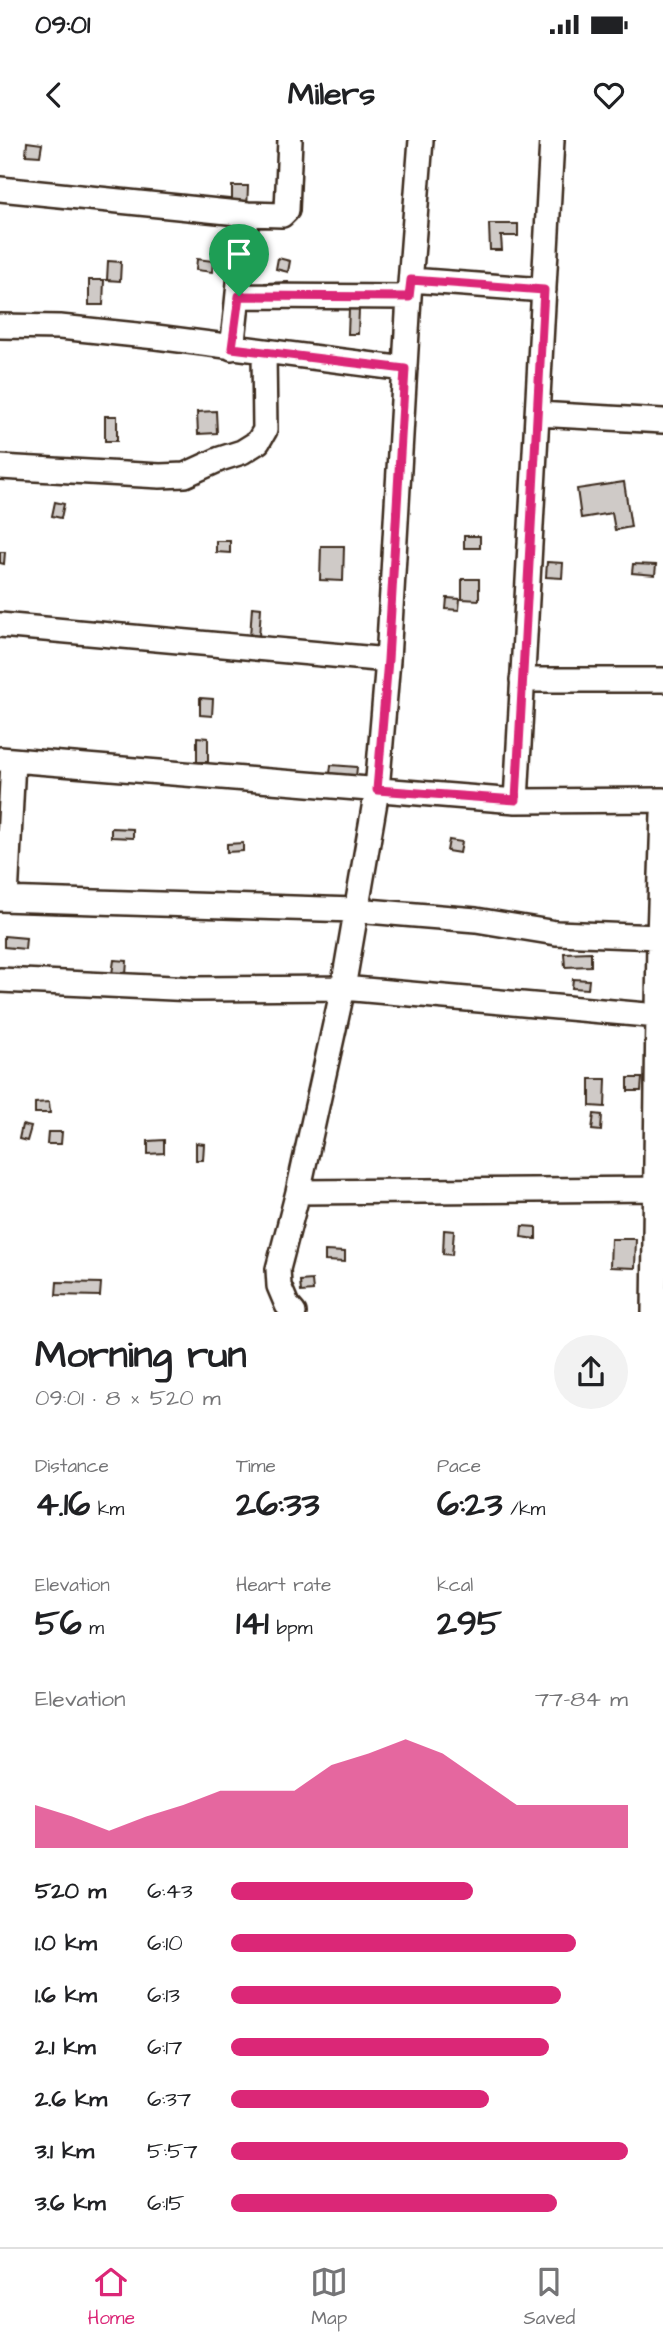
<!DOCTYPE html>
<html lang="en">
<head>
<meta charset="utf-8">
<style>
	:root { --surface:#fff; --page:#f2f2f2; --text:#202124; --muted:#757577; --line:#e0e0e0; --accent:#db2777 }
	body { margin:0; font-family:"Architects Daughter",sans-serif; background:var(--page); color:var(--text); height:100vh; display:flex; flex-direction:column; font-size:26px; white-space:nowrap }
	* { box-sizing:border-box; margin:0 }
	p { font-size:23px; color:var(--muted) }
	.icon { flex:none; width:38px; height:38px; fill:none; stroke:currentColor; stroke-width:2; stroke-linecap:round; stroke-linejoin:round }
	.map { position:relative; height:1172px; overflow:hidden }
	.details { display:flex; flex-direction:column; background:var(--surface); flex:1 }
	.details>* { flex:none }
	.pin { position:absolute; display:grid; place-items:center; width:60px; height:60px; color:#fff; margin:-72px -30px; border-radius:50% 50% 50% 0; rotate:-45deg; box-shadow:0 0 7px #0007 }
	.pin .icon { rotate:45deg }
	.round { display:grid; place-items:center; flex:none; width:74px; height:74px; border-radius:37px; background:var(--page) }
	.headline { display:flex; align-items:center; justify-content:space-between; height:119px; padding:0 35px }
	h1 { font-size:38px; font-weight:700; line-height:52px }
	.figures { display:grid; grid-template-columns:repeat(3,1fr); gap:10px; height:119px; padding:7px 35px }
	.figures div { display:grid; align-content:center }
	.figures b { font-size:35px; font-weight:700 }
	.figures small { font-size:19px; font-weight:400 }
	.figures p { font-size:19px }
	.chart { height:196px; padding:14px 35px }
	.chart p { display:flex; justify-content:space-between }
	.chart svg { width:100%; height:126px; margin-top:7px; fill:var(--accent); opacity:.7 }
	ul { padding:0 35px; list-style:none; font-size:23px }
	li { display:grid; grid-template-columns:112px 84px 1fr; align-items:center; height:52px }
	li i { height:18px; border-radius:9px; background:var(--accent) }
	.status { display:flex; justify-content:space-between; align-items:center; height:49px; padding:0 35px; background:var(--surface); direction:ltr }
	.status svg { height:19px; fill:currentColor }
	header { display:flex; justify-content:space-between; align-items:center; height:91px; padding:0 35px; background:var(--surface); font-size:32px; font-weight:700 }
	.dock { display:flex; justify-content:space-around; align-items:center; height:98px; border-top:2px solid var(--line); background:var(--surface); font-size:19px; color:var(--muted) }
	.dock a { display:grid; justify-items:center; gap:4px }
	.dock .current { color:var(--accent) }
	.map>svg:first-child { display:block }
</style>
</head>
<body>
<div class="status"><b>09:01</b><svg viewBox="0 0 49 12"><path d="M0 12V9h3v3zM5 12V6h3v6zM10 12V3h3v9zM15 12V0h3v12zM26 1h20v11H26zM47 4h2v5h-2z"/></svg></div>
<header><svg class="icon" aria-label="back" viewBox="0 0 24 24"><path d="M15 5l-7 7 7 7"/></svg>Milers<svg class="icon" aria-label="heart" viewBox="0 0 24 24"><path d="M12 20l-8-8c-3-5 5-10 8-4 3-6 11-1 8 4z"/></svg></header>
<div class="map">
<svg width="663" height="1173" viewBox="0 0 663 1173">
	<rect width="100%" height="100%" fill="#fff"/>
	<filter id="ink" filterUnits="userSpaceOnUse"><feTurbulence type="fractalNoise" baseFrequency=".0143" numOctaves="2"/><feDisplacementMap in="SourceGraphic" scale="14" xChannelSelector="R" yChannelSelector="G"/><feConvolveMatrix kernelMatrix="1 2 1 2 8 2 1 2 1" color-interpolation-filters="sRGB"/></filter>
	<g filter="url(#ink)">
		<path fill="#cfcac7" stroke="#3b2a1e" stroke-width="2" d="M27 2 42 4 40 16 26 15Z
			M232 46H248L247 70 232 69Z
			M489 84H518V96H501L502 110H490Z
			M278 118 290 121 288 132 276 129Z
			M197 119 213 121 212 132 196 130Z
			M108 121 121 122 120 141 107 140Z
			M89 140H104L103 165H89Z
			M288 142 289 152 265 153V143Z
			M349 169H359L358 194H348Z
			M216 271 217 293 198 294 197 272Z
			M105 276H117V301H105Z
			M624 342 631 387 615 390 612 373 581 378 577 349Z
			M55 362 64 364 61 378 52 376Z
			M464 396H480V408H464Z
			M216 401H230V413L216 412Z
			M321 406H344L343 441 320 440Z
			M0 412H5L4 424 0 423Z
			M547 422 563 423 562 438 546 437Z
			M633 424 656 425 655 435 632 433Z
			M462 439H479V460L462 459Z
			M447 458 460 459 459 470 446 469Z
			M252 467 261 468 259 497H250Z
			M200 558 213 559 212 576 200 575Z
			M197 597 208 598V622H197Z
			M331 625 357 627 356 637 330 634Z
			M111 688 133 689V698L111 697Z
			M449 700 462 702 460 713 447 711Z
			M243 703V711L227 712V704Z
			M4 796 26 798 25 809 4 807Z
			M591 812V826L565 827 564 813Z
			M114 820 127 821 126 835 112 834Z
			M573 839 589 840 588 849 572 848Z
			M628 938H642L641 951H628Z
			M590 939H606L605 967 590 966Z
			M49 962 50 973H35V963Z
			M594 974 602 975 601 991 592 990Z
			M22 985 31 987 27 1001 19 999Z
			M48 992H62L61 1004H47Z
			M164 1000V1013L148 1014V1001Z
			M196 1003 204 1004 203 1020H196Z
			M522 1086 536 1087V1099L521 1097Z
			M444 1090 454 1091 452 1115 443 1114Z
			M611 1099H636L635 1128 610 1127Z
			M325 1111 345 1112V1122L325 1121Z
			M312 1140 313 1151 301 1152 300 1141Z
			M57 1142 101 1143 100 1156 56 1155Z"/>
		<g fill="none" stroke-linecap="round" stroke-linejoin="round">
			<defs>
				<path id="minor" d="M0 49 248 74 282 75 287 70 290 0
					M411 140 544 150
					M239 156 409 157
					M0 186 60 187 156 197 405 229
					M232 208C238 163 240 118 248 74
					M537 274 663 281
					M0 327 160 336 185 335 220 319 242 312 258 302 265 290 264 212
					M0 485 388 520
					M522 540H663
					M0 619 516 661 663 660
					M516 661 552 0
					M0 759 355 770 476 780 556 793 659 797
					M6 759 13 621
					M0 840 194 849 343 848 658 876 663 880
					M298 1052 663 1049
					M294 1173 287 1165 279 1146 278 1129 298 1052 343 848 377 650 388 520 409 157 421 0
					M654 1173 659 797 663 674"/>
			</defs>
			<use href="#minor" stroke="#3b2a1e" stroke-width="28"/>
			<use href="#minor" stroke="#fff" stroke-width="23"/>
		</g>
	</g>
	<g fill="none" stroke-linecap="round" stroke-linejoin="round" filter="url(#ink)">
		<defs>
			<path id="route" d="M411 140 544 150 516 660 377 650 388 520 405 229 232 208 239 156 409 157Z"/>
		</defs>
		<use href="#route" stroke="#fff" stroke-width="14"/>
		<use href="#route" stroke="#db2777" stroke-width="9"/>
	</g>
</svg>
<div class="pin" style="left:239px;top:156px;background:#1e9e55"><svg class="icon" aria-label="arrive" viewBox="0 0 24 24"><path d="M6 21V4h12l-3 4 3 4H6"/></svg></div>
</div>
<section class="details">
<div class="headline"><div><h1>Morning run</h1><p>09:01 · 8 × 520 m</p></div><a class="round"><svg class="icon" aria-label="share" viewBox="0 0 24 24"><path d="M12 15V3M7 8l5-5 5 5M5 13v7h14v-7"/></svg></a></div>
<div class="figures">
<div><p>Distance</p><b>4.16<small> km</small></b></div>
<div><p>Time</p><b>26:33</b></div>
<div><p>Pace</p><b>6:23<small> /km</small></b></div>
</div>
<div class="figures">
<div><p>Elevation</p><b>56<small> m</small></b></div>
<div><p>Heart rate</p><b>141<small> bpm</small></b></div>
<div><p>kcal</p><b>295</b></div>
</div>
<div class="chart"><p><span>Elevation</span>77–84 m</p>
<svg viewBox="0 0 160 44" preserveAspectRatio="none"><path d="M0 44V29L10 33L20 38L30 33L40 29L50 24L60 24L70 24L80 15L90 11L100 6L110 11L120 20L130 29L140 29L150 29L160 29V44z"/></svg>
</div>
<ul>
<li><b>520 m</b>6:43<i style="width:61%"></i></li>
<li><b>1.0 km</b>6:10<i style="width:87%"></i></li>
<li><b>1.6 km</b>6:13<i style="width:83%"></i></li>
<li><b>2.1 km</b>6:17<i style="width:80%"></i></li>
<li><b>2.6 km</b>6:37<i style="width:65%"></i></li>
<li><b>3.1 km</b>5:57<i style="width:100%"></i></li>
<li><b>3.6 km</b>6:15<i style="width:82%"></i></li>
</ul>
</section>
<nav class="dock">
<a class="current"><svg class="icon" aria-label="home" viewBox="0 0 24 24"><path d="M3 11l9-7 9 7M6 9v11h12V9"/></svg>Home</a>
<a><svg class="icon" aria-label="map" viewBox="0 0 24 24"><path d="M3 6l6-2 6 2 6-2v14l-6 2-6-2-6 2zM9 4v14M15 6v14"/></svg>Map</a>
<a><svg class="icon" aria-label="saved" viewBox="0 0 24 24"><path d="M7 4h10v16l-5-4-5 4z"/></svg>Saved</a>
</nav>
</body>
</html>
